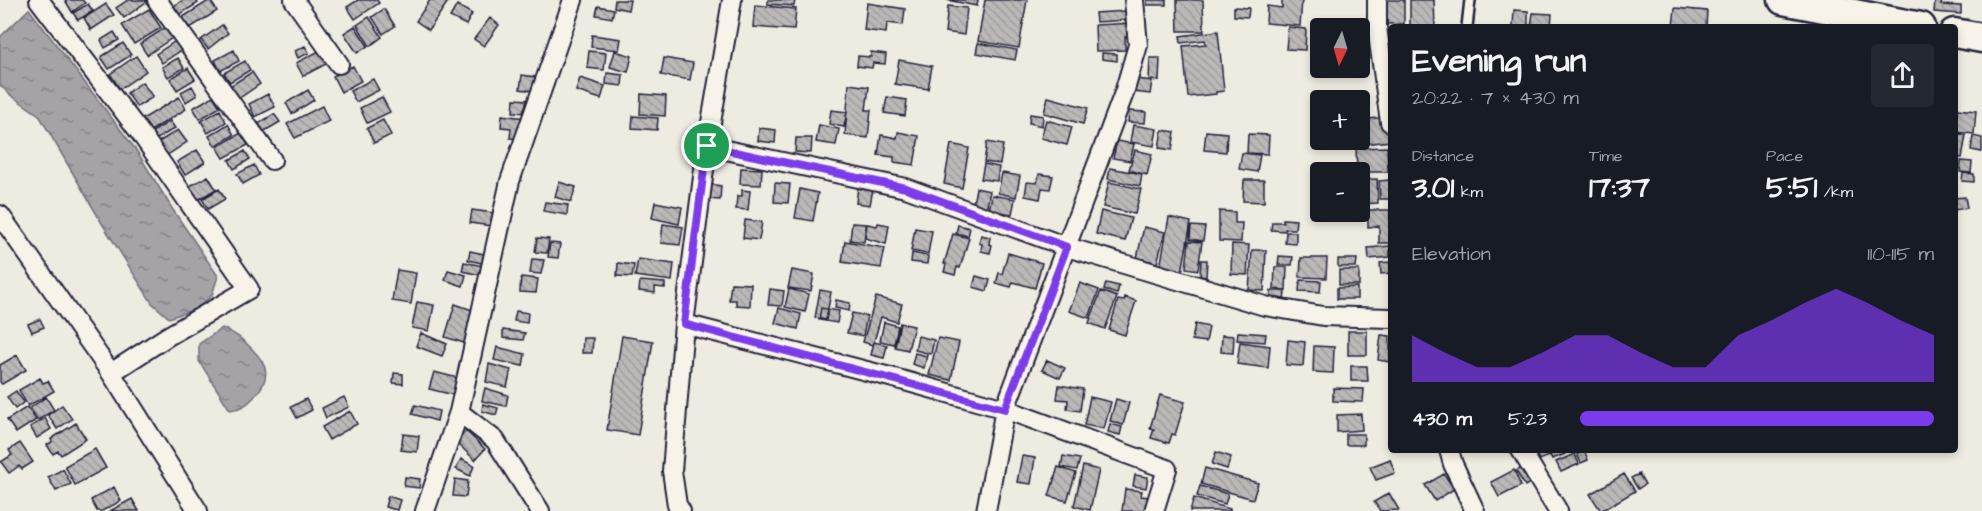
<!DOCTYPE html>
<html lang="en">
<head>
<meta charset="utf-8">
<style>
	:root { --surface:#171b24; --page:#242831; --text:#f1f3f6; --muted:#9ea1a6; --accent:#7c3aed }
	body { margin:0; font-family:"Architects Daughter",sans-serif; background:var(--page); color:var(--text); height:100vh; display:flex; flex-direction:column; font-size:22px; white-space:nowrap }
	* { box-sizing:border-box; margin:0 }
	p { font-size:20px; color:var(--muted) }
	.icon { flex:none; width:33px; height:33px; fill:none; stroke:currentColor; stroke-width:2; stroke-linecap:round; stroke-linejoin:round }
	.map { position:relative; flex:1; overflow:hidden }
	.sheet { position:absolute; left:1388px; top:24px; width:570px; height:429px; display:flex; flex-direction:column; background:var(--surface); border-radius:6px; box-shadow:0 3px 9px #0003 }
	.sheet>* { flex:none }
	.needle { width:39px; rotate:185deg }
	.controls { position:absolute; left:1310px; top:18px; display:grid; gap:12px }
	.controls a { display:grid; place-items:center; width:60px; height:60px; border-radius:6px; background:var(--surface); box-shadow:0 3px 9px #0003; font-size:30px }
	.pin { position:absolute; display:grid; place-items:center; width:51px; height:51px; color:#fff; margin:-26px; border:3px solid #fff; border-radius:50%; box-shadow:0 2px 6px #0007 }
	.round { display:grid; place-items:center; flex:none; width:63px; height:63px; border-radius:6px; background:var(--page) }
	.head { display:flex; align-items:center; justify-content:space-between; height:102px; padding:0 24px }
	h1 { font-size:33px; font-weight:700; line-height:45px }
	.stats { display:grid; grid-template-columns:repeat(3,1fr); gap:9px; height:102px; padding:6px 24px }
	.stats div { display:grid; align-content:center }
	.stats b { font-size:30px; font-weight:700 }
	.stats small { font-size:16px; font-weight:400 }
	.stats p { font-size:16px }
	.chart { height:168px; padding:12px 24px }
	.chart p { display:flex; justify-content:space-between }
	.chart svg { width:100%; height:108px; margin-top:6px; fill:var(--accent); opacity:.7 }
	ul { padding:0 24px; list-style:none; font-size:20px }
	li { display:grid; grid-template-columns:96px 72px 1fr; align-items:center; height:45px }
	li i { height:15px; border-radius:8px; background:var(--accent) }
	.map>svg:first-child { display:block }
</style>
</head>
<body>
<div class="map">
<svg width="1982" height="511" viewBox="0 0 1982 511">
	<defs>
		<pattern id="water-ripples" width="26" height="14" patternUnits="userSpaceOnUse" patternTransform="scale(1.5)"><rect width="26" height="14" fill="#a6a3a6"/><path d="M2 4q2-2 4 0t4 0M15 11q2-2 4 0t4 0" fill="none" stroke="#878488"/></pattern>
		<pattern id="building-back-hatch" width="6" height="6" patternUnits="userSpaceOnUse" patternTransform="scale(1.5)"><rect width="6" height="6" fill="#bbb8b7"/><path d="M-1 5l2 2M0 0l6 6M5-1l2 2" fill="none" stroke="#a09e9e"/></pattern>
	</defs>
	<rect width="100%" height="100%" fill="#eeebe1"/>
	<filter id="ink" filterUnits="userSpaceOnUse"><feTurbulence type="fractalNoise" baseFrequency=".0167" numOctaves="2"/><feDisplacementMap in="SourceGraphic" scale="12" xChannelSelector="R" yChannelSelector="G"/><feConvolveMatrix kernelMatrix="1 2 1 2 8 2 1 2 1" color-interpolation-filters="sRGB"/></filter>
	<g filter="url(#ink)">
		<path fill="url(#water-ripples)" stroke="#716f7b" stroke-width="1.5" d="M29 9 136 150 173 210 218 276 212 295 198 308 169 318 152 303 103 225 39 115 9 94 0 85V37Z
			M222 328C235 333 242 339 252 349 269 366 271 378 254 397 247 405 241 409 230 410L199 361V344Z"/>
		<path fill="url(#building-back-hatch)" stroke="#22223b" stroke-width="1.5" d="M65 0H82L85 3 72 12Z
			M128 0H145L146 2 124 18 116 8Z
			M183 0H196L198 3 179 15 174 6Z
			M210 0 217 11 190 28 183 17Z
			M358 0H377L379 3 355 19 347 7Z
			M430 0H449L429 30 416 21Z
			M615 0H630L628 10 614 7Z
			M768 0H795L794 6 768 4Z
			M947 0H978L977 6Z
			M985 0H1027L1019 48 978 41Z
			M1147 0H1166V5H1147Z
			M1177 0H1203L1204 31H1178Z
			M1282 0H1302L1300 26 1266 23 1267 6 1282 8Z
			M1386 0H1404V24H1387Z
			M1410 0H1434L1435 27H1410Z
			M1935 0H1942L1941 5 1961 6V14L1934 12Z
			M867 3 905 9 903 25 887 23 886 33 864 30Z
			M88 4 93 11 78 20 73 13Z
			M106 4 114 15 91 30 84 18Z
			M457 5 472 14 466 25 450 17Z
			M755 5 796 9 794 30 753 27Z
			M598 6 614 9 612 18 596 15Z
			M948 6 967 8 964 35 945 32Z
			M1234 7 1249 8 1248 17 1234 16Z
			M1675 8 1707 11 1706 27H1673Z
			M149 9 161 28 134 44 122 25Z
			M384 9 395 26 383 34 372 17Z
			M1514 10 1528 11V27H1513Z
			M1127 11V20L1096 22 1095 13Z
			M1533 13 1552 14 1551 27H1531Z
			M369 17 382 37 370 46 357 25Z
			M490 18 499 25 484 46 474 39Z
			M1134 23V36L1125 37V50L1096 51 1095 25Z
			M222 25 228 33 208 49 201 40Z
			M355 26 368 46 357 53 344 33Z
			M1288 27 1306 29 1305 50 1286 49Z
			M165 28 172 38 147 55 140 44Z
			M1218 31 1224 91 1216 92V94L1188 97 1183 46 1206 44 1205 40 1181 43 1180 36Z
			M114 32 119 40 105 48 101 40Z
			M592 35 621 39 619 50 591 47Z
			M177 40 183 49 162 63 156 54Z
			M123 43 131 55 109 69 101 57Z
			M978 43 1017 50 1015 60 976 53Z
			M305 46 309 53 298 58 295 51Z
			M323 49 330 62 303 76 296 63Z
			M234 50 239 61 220 71 215 60Z
			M589 51 606 53 604 70 587 68Z
			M615 51 632 56 628 72 610 67Z
			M871 52 886 54 885 64 873 63 872 68 857 66 858 56 871 57Z
			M1102 53 1117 54V61L1102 59Z
			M136 56 146 71 120 89 110 74Z
			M178 58 184 68 168 77 162 67Z
			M664 58 693 63 690 80 661 75Z
			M1150 58H1160L1159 81 1149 80Z
			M899 60 932 66 928 89 895 84Z
			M245 61 250 70 230 82 224 73Z
			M353 66 361 81 341 92 333 76Z
			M188 68 195 79 177 90 170 79Z
			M252 72 260 84 238 99 230 86Z
			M607 73 623 75 622 86 606 84Z
			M522 75 535 77 533 91 520 89Z
			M580 78 605 86 601 99 576 91Z
			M373 79 379 90 356 102 350 91Z
			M1136 79 1152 81 1150 94 1134 92Z
			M142 82 153 97 137 107 127 93Z
			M849 84 869 87 866 110H871L868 138 845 135Z
			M192 86 197 95 186 102 181 92Z
			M308 90 314 100 292 114 286 103Z
			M268 94 275 107 255 117 249 104Z
			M641 94 666 96 665 116 640 114Z
			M213 96 220 107 200 119 193 108Z
			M179 97 186 109 149 132 141 120Z
			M382 97 390 112 367 123 360 108Z
			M887 97 907 100 905 116 884 113Z
			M1048 97 1088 108 1083 124 1044 113Z
			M514 99 529 100 528 113 513 112Z
			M322 106 329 121 295 138 287 124Z
			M1957 109 1976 111 1974 134 1955 132Z
			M220 110 226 122 208 133 201 121Z
			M831 110 847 112 844 127 829 124Z
			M1129 111 1146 112 1145 123 1128 122Z
			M274 114 280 122 263 132 258 124Z
			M1030 114 1043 116 1042 126 1029 123Z
			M502 115 525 118 520 139 510 138 511 128 501 127Z
			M633 116 658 118 657 130 632 128Z
			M1387 117 1390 141 1355 145V140H1359V120Z
			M383 120 391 135 374 143 367 128Z
			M1046 120 1072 127 1067 145 1041 138Z
			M170 121 175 128 154 141 149 134Z
			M228 124 234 135 215 146 209 136Z
			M819 125 839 129 836 145 816 142Z
			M1133 125 1157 129 1154 146 1130 142Z
			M759 128 776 130 775 143 758 141Z
			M178 130 187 142 166 156 157 143Z
			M1162 130 1175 132 1172 150 1159 148Z
			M1206 131 1227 133 1226 152 1204 150Z
			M898 132 919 136 914 165 894 162V157L878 155 881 135 897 138Z
			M241 133 248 145 224 158 217 147Z
			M1954 133 1966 135 1962 158 1954 157Z
			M1248 134 1269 135 1268 154 1247 153Z
			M1973 136 1982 138V152L1971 150Z
			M796 138H812L811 153 795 152Z
			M1117 141 1134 144 1130 161 1113 158Z
			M987 142 1003 145 1000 164 984 162Z
			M951 144 969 148 962 188 944 184Z
			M1387 147 1388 172H1357L1356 148Z
			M197 150 205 162 185 175 177 162Z
			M1135 150 1152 154 1147 175 1129 170Z
			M245 151 250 159 234 169 229 160Z
			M1242 153 1260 155 1257 172 1239 169Z
			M1961 161 1972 162 1971 173 1960 172Z
			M984 164 999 167 997 181 981 179Z
			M254 165 259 175 243 184 237 174Z
			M741 168 762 169 761 185 740 184Z
			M1110 168 1142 174 1140 186 1108 179Z
			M1002 173 1020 176 1016 197 998 193Z
			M1963 173 1974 174V182L1962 181Z
			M1039 174 1053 176 1050 189 1042 188 1040 199 1025 196 1027 182 1037 183Z
			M208 176 216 189 196 201 188 187Z
			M1377 179 1378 203 1359 204V180Z
			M1244 180H1264V202L1243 201Z
			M1390 180V199H1380L1379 181Z
			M559 182 576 187 571 202 555 197Z
			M1109 182 1141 189 1135 214 1103 207Z
			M775 183 790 184 788 203 774 202Z
			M709 184 721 186 720 200 707 199Z
			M858 186 873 189 870 205 856 203Z
			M976 188 990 191 987 207 973 204Z
			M219 189 225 199 208 209 202 199Z
			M800 189 818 193 813 221 795 218Z
			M742 190 750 191 748 210 736 209 737 196H742Z
			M992 195 1015 199 1012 214 989 210Z
			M1965 197 1967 208 1954 210V198Z
			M545 202 568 205 567 215 543 211Z
			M655 202 682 207 679 224 652 218Z
			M472 210 493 213 491 226 470 223Z
			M1368 210H1390V243H1379V226L1368 227Z
			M1101 211 1131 218 1125 241 1096 234Z
			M1219 211 1235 212V223H1242L1241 242 1219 241Z
			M1169 217 1191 222 1182 272 1160 268Z
			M1283 219 1296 220 1295 229H1285V231L1271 230 1272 222H1283Z
			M745 220 762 222 759 240 743 238Z
			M852 223 866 224 864 242 850 240Z
			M878 223 889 225 886 244 865 238 867 224 877 226Z
			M663 224 683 227 680 245 661 243Z
			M958 225 970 228 968 236 956 233Z
			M1191 226 1205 227 1203 241 1190 239Z
			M1144 227 1165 232 1157 263 1137 258Z
			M915 228 932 231 928 254 911 251Z
			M1286 232H1296V244L1285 243Z
			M953 234 969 238 960 268 957 267 955 275 944 272 946 264H944Z
			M981 235 990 237 989 244 992 245 990 253 981 251 982 244 979 243Z
			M537 238 549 239 547 253 535 252Z
			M845 241 885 248 881 268 842 262Z
			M1189 241 1202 242 1198 270 1186 268Z
			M550 243 560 244 558 258 548 257Z
			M1232 244 1249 245 1247 275 1231 274Z
			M1390 246V257L1369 259 1368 248Z
			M1252 250H1266L1264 291 1249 290Z
			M470 251 489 255 486 264 468 260Z
			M912 253 928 256 927 264 911 262Z
			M1008 253 1042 263 1035 288 1013 282 1011 287 996 283 999 273 1002 274Z
			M1279 256 1293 257 1292 265H1278Z
			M1301 258H1327L1326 278 1300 277Z
			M532 259 544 260 541 274 530 273Z
			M638 259 674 264 672 281 635 276Z
			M1338 259H1357L1356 267H1338Z
			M1201 260H1207L1206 277 1200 276Z
			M464 262 483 266 481 275 462 271Z
			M1390 262V273L1381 274 1380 263Z
			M618 263 634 265 632 277 617 276Z
			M1275 267H1287L1286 290 1274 289Z
			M397 270 416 273 411 304 392 301Z
			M448 270 466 275 463 286 445 280Z
			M792 270 814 274 811 291 788 288Z
			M1339 270H1359V285H1339Z
			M976 276 990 280 987 291 973 287Z
			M521 277 538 279 536 293 520 292Z
			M1300 280 1321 281 1320 292 1299 291Z
			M640 281 665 283V288L655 287V293L639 291Z
			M731 283 751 284 750 306 736 305V300H729Z
			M1080 283 1099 290 1089 318 1069 311Z
			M1106 283 1119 286 1117 294 1104 290Z
			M1357 287V299H1337V288Z
			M770 289 784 291 782 306 768 305Z
			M789 289 809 294 805 312 785 307Z
			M820 290 831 292 826 320 815 318Z
			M1101 291 1117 297 1105 329 1089 323Z
			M1271 291H1285L1284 302 1271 301Z
			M876 297 902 304 897 322 881 317 873 345 863 342Z
			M1125 297 1136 301 1125 335 1109 330 1118 300 1124 301Z
			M836 300 850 303 849 311 835 308Z
			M417 302 434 305 429 331 412 328Z
			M455 304 475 311 464 343 445 337Z
			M779 308 801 314 798 329 775 323Z
			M821 308 839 311 837 323 819 320Z
			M516 311 528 313 527 323 514 321Z
			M852 313 867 316 863 336 847 333Z
			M40 319 44 327 32 332 28 324Z
			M884 322 898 326 894 344 880 341Z
			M900 323 914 326 908 350 895 347Z
			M1195 324 1209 327 1206 342 1192 340Z
			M503 330 525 333 523 340 503 338Z
			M1348 331H1367V355H1348Z
			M1238 332 1266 334 1265 342 1237 340Z
			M421 333 447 344 442 356 416 346Z
			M1222 335 1234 336 1233 353 1221 352Z
			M1381 335 1390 336V362L1378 360Z
			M622 336 653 341 638 435 607 430Z
			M918 336 934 340 931 354 915 350Z
			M583 338H593L592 353H582Z
			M938 338 959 342 951 380 929 375Z
			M1288 340 1305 342 1303 366 1286 365Z
			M874 342 887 345 884 358 871 355Z
			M1240 342 1270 346 1268 368 1237 364Z
			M1314 346 1334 347 1333 373 1313 372Z
			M497 347 525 354 523 366 494 360Z
			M915 353 927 356 924 368 912 364Z
			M17 355 26 370 2 384 0 382V365Z
			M1047 360 1065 368 1060 378 1042 370Z
			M489 364 511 370 507 387 486 382Z
			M1351 366H1367L1368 381H1351Z
			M434 372 458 378 454 395 429 389Z
			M394 373 403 374V384L393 383Z
			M40 378 43 383 48 381 54 391 28 406 19 390Z
			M1059 385 1083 389 1080 411 1067 409 1068 400 1057 399Z
			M485 388 508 395 506 406 482 401Z
			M1333 388 1364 389 1363 402 1333 401Z
			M16 391 24 402 15 409 7 397Z
			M1160 395 1185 402 1175 435 1172 434 1169 443 1151 438 1154 429 1150 428Z
			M46 397 54 410 38 420 30 408Z
			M344 397 349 407 326 418 322 408Z
			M1090 397 1111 402 1104 429 1084 425Z
			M306 399 312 410 297 418 291 407Z
			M1116 399 1129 403 1123 425 1110 421Z
			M483 404 498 408 496 415 482 411Z
			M62 405 72 419 57 429 48 415Z
			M415 405 439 411 437 421 412 414Z
			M27 407 36 420 16 433 7 420Z
			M350 411 357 424 329 440 322 427Z
			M1361 414 1362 430 1337 432V415Z
			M45 418 51 429 37 438 30 427Z
			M76 423 86 439 61 455 58 451 53 454 47 445 52 442 51 439Z
			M1110 424 1122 427 1120 435 1108 432Z
			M466 431 485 449 475 460 456 442Z
			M403 434 419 436 417 452 401 450Z
			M1346 434H1364V445H1346Z
			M20 443 33 462 22 469 19 466 9 473 1 462 12 455 9 450Z
			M95 449 106 468 75 485 65 466Z
			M1534 450H1546L1549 456 1539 460Z
			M1548 450H1563L1565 454 1552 459Z
			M1578 450H1584L1588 460 1581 463 1576 451Z
			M1216 452 1231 457 1227 469 1212 464Z
			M1575 454 1579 464 1561 472 1556 462Z
			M1022 456 1035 458 1031 484 1017 482Z
			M1063 456 1080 459 1077 470 1061 467Z
			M461 459 474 466 470 476 456 469Z
			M1390 459 1395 473 1376 480 1370 467Z
			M1083 466 1099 470 1090 510 1074 506Z
			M1058 467 1076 473 1067 501 1049 496Z
			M1524 467 1533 481 1525 486 1516 471Z
			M1205 468 1258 483 1253 499 1201 484Z
			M63 469 71 484 56 491 48 477Z
			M1514 470 1521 486 1499 497 1491 482Z
			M1444 474 1454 489 1435 501 1425 485Z
			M1624 474 1635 491 1601 511 1590 494Z
			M1639 474 1645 484 1638 489 1631 478Z
			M1135 475 1148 477 1146 488 1133 486Z
			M405 477 420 479 419 488 404 486Z
			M455 479 468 481 466 497 453 496Z
			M1200 486 1228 494 1225 504 1197 496Z
			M114 487 121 501 102 511H97L91 500Z
			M1125 489 1142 491 1141 496 1149 497 1148 511H1122Z
			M1389 493 1399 510 1380 511 1374 502Z
			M388 496 400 500 397 510 385 507Z
			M1194 498 1230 509V511H1190Z
			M132 499 139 511H110Z"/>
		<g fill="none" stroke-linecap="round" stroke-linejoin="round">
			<defs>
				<path id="lane" d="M1467 27 1470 0"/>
				<path id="street" d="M39 0 141 134 249 289 168 336 111 373
					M157 0 272 160
					M294 0 339 64
					M1377 0V27L1390 122
					M707 146 906 188 1067 247 1265 306 1323 316 1390 318
					M0 215 111 373 198 511
					M684 324 894 378 1005 409 1167 469 1154 511
					M459 412 495 440 540 511
					M1449 450 1453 464 1475 511
					M1521 450 1558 511
					M425 511 459 412 510 181 573 0
					M681 511 677 505 672 471 684 324 707 146 732 0
					M986 511 1005 409 1124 93 1138 45 1134 0"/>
				<path id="primary" d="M1783 0 1921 27
					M1954 33 1982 38"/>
			</defs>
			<use href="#lane" stroke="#22223b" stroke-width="14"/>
			<use href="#street" stroke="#22223b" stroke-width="22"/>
			<use href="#primary" stroke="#22223b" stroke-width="33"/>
			<use href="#lane" stroke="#f7f3e8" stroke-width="9"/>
			<use href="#street" stroke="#f7f3e8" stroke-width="18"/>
			<use href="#primary" stroke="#f7f3e8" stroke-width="28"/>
		</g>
	</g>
	<g fill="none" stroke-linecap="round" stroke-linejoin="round" filter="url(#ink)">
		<defs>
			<path id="route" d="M707 146 906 188 1067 247 1005 409 684 324Z"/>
		</defs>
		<use href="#route" stroke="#fff" stroke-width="12"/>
		<use href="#route" stroke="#7c3aed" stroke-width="8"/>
	</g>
</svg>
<div class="controls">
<a><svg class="needle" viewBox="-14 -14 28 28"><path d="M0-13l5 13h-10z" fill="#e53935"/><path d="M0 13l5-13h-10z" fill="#9ea1a6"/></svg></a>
<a>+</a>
<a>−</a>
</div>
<div class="pin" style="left:707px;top:146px;background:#1e9e55"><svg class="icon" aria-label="arrive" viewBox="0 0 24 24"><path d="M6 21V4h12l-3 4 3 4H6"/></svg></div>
<section class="sheet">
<div class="head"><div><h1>Evening run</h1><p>20:22 · 7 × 430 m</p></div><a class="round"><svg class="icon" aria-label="share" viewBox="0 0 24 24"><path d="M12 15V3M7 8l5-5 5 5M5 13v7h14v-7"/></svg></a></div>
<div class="stats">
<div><p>Distance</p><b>3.01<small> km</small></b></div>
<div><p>Time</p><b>17:37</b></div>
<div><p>Pace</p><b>5:51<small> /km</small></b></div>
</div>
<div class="chart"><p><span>Elevation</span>110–115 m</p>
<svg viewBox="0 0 160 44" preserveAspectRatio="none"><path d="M0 44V25L10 32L20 38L30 38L40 32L50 25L60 25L70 32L80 38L90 38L100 25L110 19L120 12L130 6L140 12L150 19L160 25V44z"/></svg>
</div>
<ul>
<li><b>430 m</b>5:23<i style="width:100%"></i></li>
</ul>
</section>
</div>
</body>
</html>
